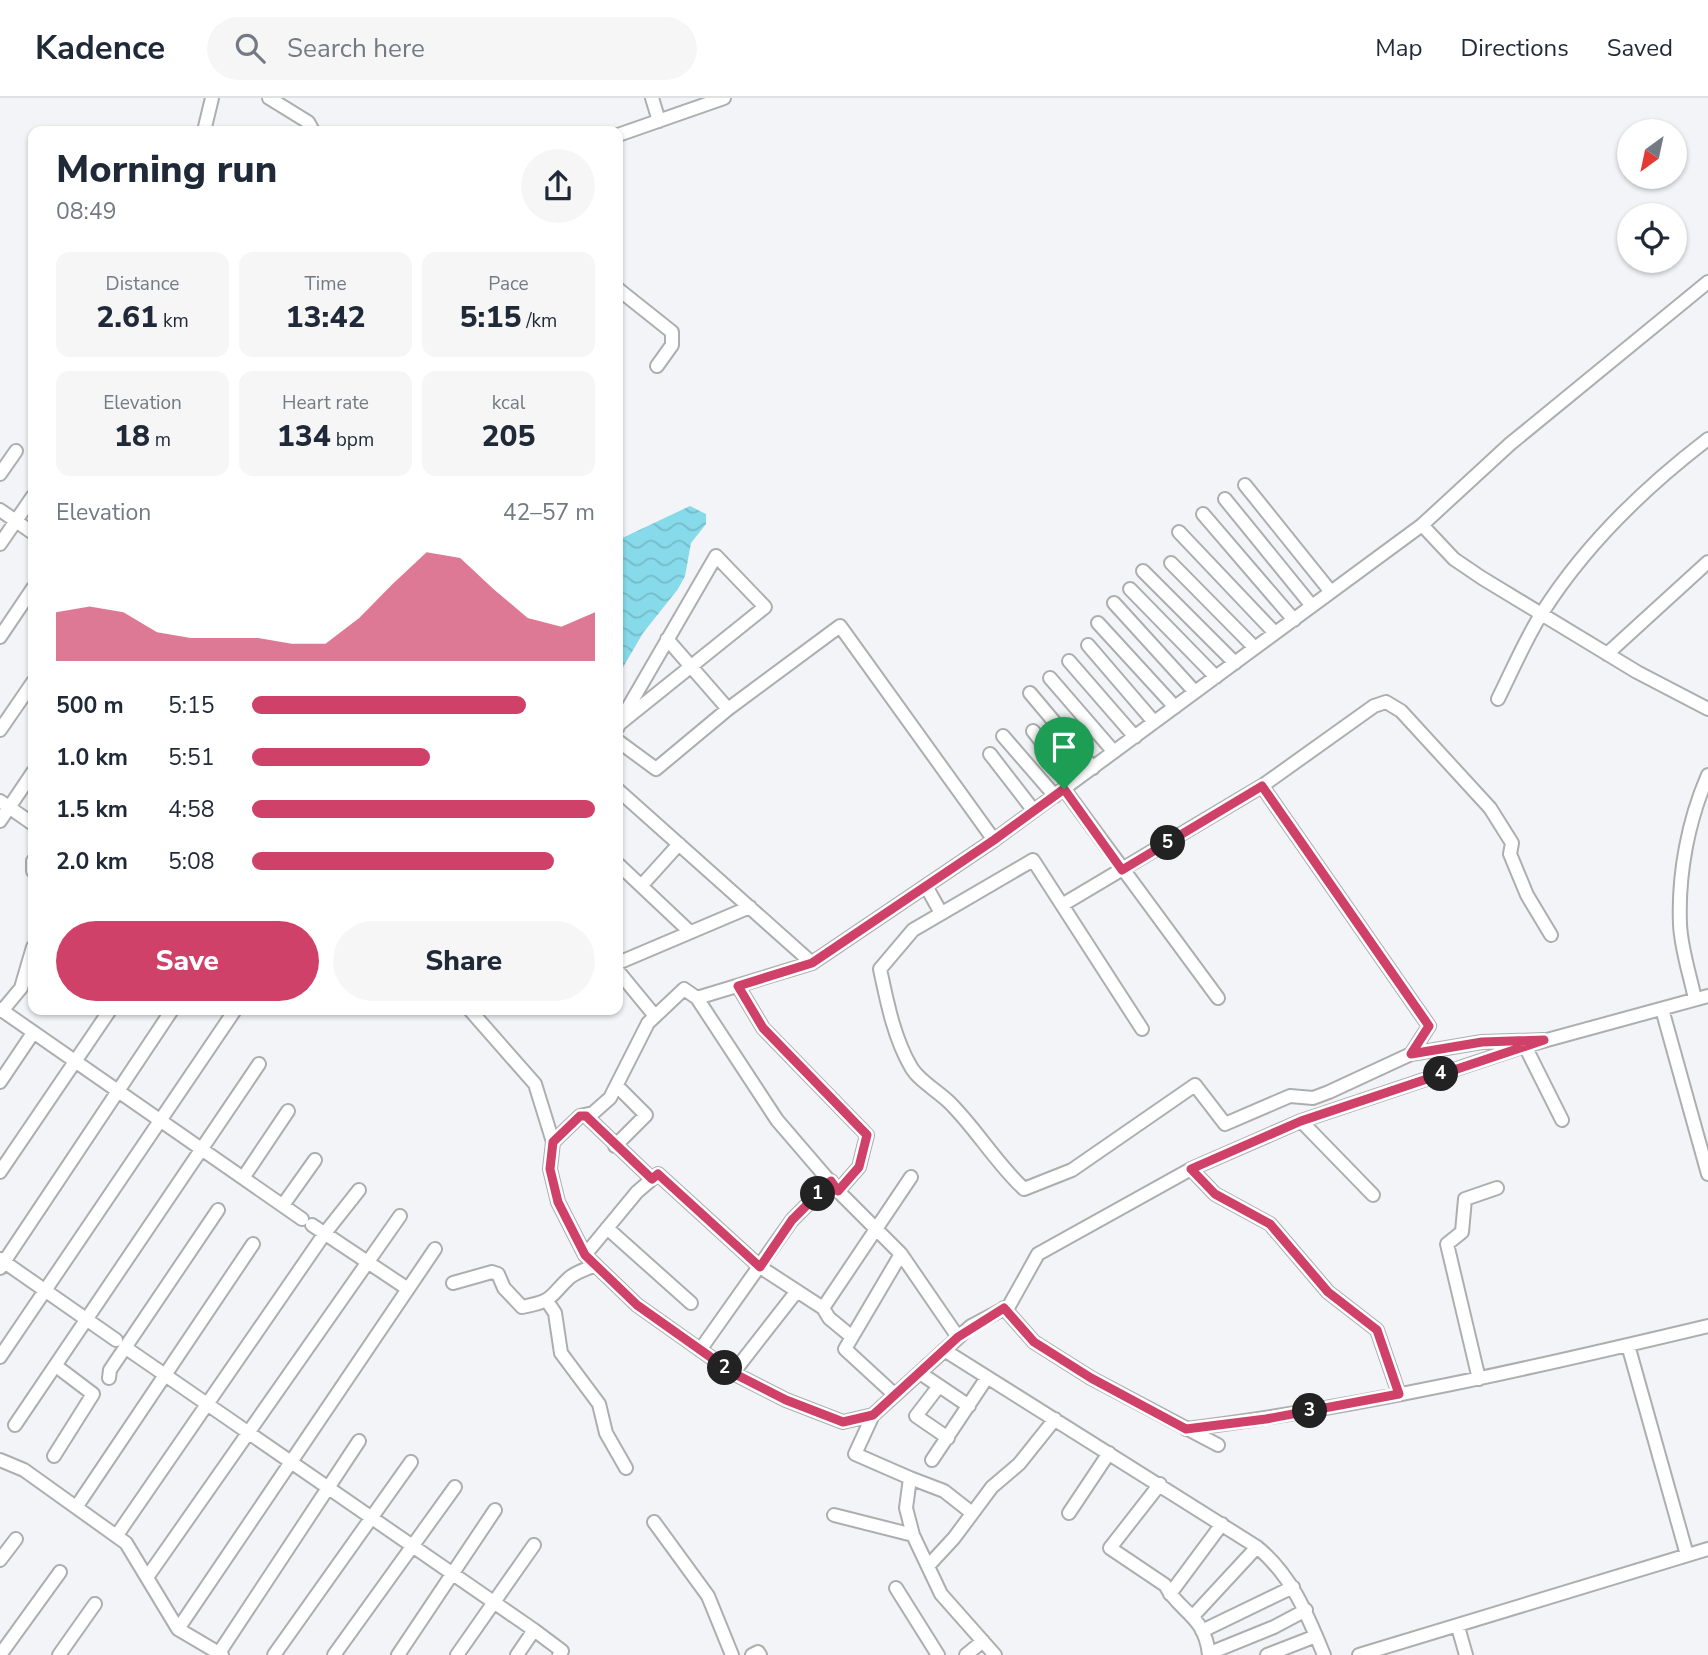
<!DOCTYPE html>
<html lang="en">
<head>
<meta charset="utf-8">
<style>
	:root { --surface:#fff; --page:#f6f6f7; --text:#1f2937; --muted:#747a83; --line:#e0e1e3; --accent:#d04169 }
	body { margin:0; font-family:"Nunito Sans",sans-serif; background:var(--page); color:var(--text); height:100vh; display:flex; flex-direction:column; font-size:26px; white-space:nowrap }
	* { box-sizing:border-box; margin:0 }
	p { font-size:23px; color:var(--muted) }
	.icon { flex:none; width:38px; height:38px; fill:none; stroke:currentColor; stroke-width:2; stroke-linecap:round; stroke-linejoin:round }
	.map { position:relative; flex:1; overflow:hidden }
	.drawer { position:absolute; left:28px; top:28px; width:595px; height:889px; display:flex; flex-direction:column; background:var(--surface); border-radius:14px; box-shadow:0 2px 5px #0004 }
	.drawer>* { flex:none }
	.needle { width:46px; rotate:213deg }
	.controls { position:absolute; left:1617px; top:21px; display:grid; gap:14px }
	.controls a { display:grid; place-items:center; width:70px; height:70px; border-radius:50%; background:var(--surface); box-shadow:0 2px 5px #0004; font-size:35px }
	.pin { position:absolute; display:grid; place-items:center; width:60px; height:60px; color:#fff; margin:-72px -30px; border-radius:50% 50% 50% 0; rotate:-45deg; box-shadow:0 0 7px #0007 }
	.pin .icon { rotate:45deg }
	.km { position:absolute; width:35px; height:35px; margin:-18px; border-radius:50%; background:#222; color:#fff; font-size:19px; line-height:35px; text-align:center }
	.round { display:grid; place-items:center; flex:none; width:74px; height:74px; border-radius:37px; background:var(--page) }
	.head { display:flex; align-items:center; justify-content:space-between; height:119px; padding:0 28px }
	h1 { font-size:38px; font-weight:800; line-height:52px }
	.stats { display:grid; grid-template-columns:repeat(3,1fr); gap:10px; height:119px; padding:7px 28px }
	.stats div { display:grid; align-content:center; border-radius:14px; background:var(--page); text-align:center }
	.stats b { font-size:30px; font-weight:800 }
	.stats small { font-size:19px; font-weight:400 }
	.stats p { font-size:19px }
	.chart { height:196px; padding:14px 28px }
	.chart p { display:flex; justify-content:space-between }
	.chart svg { width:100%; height:126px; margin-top:7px; fill:var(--accent); opacity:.7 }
	.action { display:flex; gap:14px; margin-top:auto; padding:14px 28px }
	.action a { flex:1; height:80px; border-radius:42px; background:var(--accent); color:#fff; font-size:28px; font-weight:800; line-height:80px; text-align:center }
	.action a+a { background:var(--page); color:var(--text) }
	ul { padding:0 28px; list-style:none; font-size:23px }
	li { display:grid; grid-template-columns:112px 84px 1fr; align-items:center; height:52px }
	li i { height:18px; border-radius:9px; background:var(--accent) }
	header { display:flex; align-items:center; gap:42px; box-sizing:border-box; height:98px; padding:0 35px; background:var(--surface); border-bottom:2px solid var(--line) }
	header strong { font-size:33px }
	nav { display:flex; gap:38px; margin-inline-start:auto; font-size:24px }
	.search { width:490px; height:63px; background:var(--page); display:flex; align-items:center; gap:18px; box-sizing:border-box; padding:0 24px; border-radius:38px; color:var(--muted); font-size:26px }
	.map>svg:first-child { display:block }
</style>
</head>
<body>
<header>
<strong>Kadence</strong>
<div class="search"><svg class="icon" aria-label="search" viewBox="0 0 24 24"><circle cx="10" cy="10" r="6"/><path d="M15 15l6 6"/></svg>Search here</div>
<nav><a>Map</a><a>Directions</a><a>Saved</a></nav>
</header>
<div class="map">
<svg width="1708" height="1557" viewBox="0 0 1708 1557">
	<defs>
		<pattern id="water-waves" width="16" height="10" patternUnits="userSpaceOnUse" patternTransform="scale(1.75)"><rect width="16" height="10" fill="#87dae9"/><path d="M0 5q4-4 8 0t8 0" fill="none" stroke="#75bcc9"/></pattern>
	</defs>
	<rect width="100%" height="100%" fill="#f3f4f7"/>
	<path fill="url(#water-waves)" d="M690 408 706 416V426L691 445 685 478 678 491 643 535 618 578V442Z"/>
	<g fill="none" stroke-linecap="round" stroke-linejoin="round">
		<defs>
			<path id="minor" d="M269 0 308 24 313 33
				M652 0 659 23
				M204 33 212 0
				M618 37 724 0
				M618 191 672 234V247L657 268
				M0 376 16 353
				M1245 387 1331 494
				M1225 401 1312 508
				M0 412 33 435
				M1203 416 1294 522
				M1422 427 1454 461 1482 480 1637 574 1708 611
				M1179 434 1275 535
				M0 446 33 398
				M1171 465 1255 550
				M1143 473 1235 565
				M1130 491 1216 579
				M1114 505 1195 594
				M1098 525 1175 609
				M0 539 33 490
				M667 541 728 611
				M1088 547 1154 624
				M1607 556 1708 464
				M1069 563 1135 639
				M1050 580 1114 654
				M1030 595 1093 670
				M1498 601C1512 573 1525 542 1542 515 1585 447 1644 390 1708 341
				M618 629V627L716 458 765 509 618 627
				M0 632 33 584
				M1033 633 1073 684
				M1003 638 1055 698
				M618 643 656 671 728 611 840 528 994 742
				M990 656 1034 713
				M1262 688 1429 928 1411 956
				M1064 691 1218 900
				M618 692 812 865
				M0 703 33 726
				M0 723 33 674
				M33 763V773
				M618 766 689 833
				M642 787 679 746
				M926 788 941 815
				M1062 807 1142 931
				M618 865 750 809
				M618 873 655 918
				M738 888 763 930 867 1037 859 1069 838 1093
				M697 900 777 1022 838 1093 901 1156 958 1239
				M1695 901C1690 877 1681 851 1680 826 1678 776 1688 723 1708 677
				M0 911 302 1121
				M1662 911 1708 1076
				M470 912 535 986 553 1044 550 1071 558 1104 585 1157 637 1207 733 1275 786 1302 843 1324 873 1317 971 1228 1009 1208 1038 1156 1191 1071 1301 1023 1525 948 1708 898
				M2 913 21 890 33 849
				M1544 942 1482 944 1411 956 1329 994 1313 1000 1290 998 1225 1026 1195 987 1072 1072 1024 1091C996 1065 977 1032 950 1005 938 993 919 983 911 969 894 940 887 904 880 871L913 832 1033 762 1062 807 1262 688 1374 608 1386 604 1401 613 1490 710 1512 745 1510 756 1527 797 1551 837
				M1525 948 1562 1022
				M0 984 33 935
				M586 1018 652 1081
				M1301 1023 1373 1097
				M553 1044 580 1018 593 1015 610 1000 648 925 684 891 697 900 812 865 994 742 1422 427 1510 346 1708 184
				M615 1048 646 1017 617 988
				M1191 1071 1215 1096 1270 1126 1328 1194 1377 1232 1399 1296
				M0 1074 110 912
				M243 1080 288 1013
				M283 1107 315 1062
				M312 1127 408 1191
				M607 1130 691 1205
				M585 1157 637 1094 658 1076 760 1169 823 1210 829 1220 852 1239
				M0 1161 116 1242
				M0 1170 172 912
				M453 1185 492 1174 498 1176 504 1190 522 1209C554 1203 548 1200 569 1180 576 1174 587 1171 595 1167
				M547 1203 555 1215 561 1255 599 1306 606 1335 626 1370
				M823 1210 911 1079
				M1004 1210 1034 1244 1091 1280 1218 1347
				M1628 1247 1687 1457
				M126 1250 534 1532 562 1553 559 1557
				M700 1252 792 1122 831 1083
				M944 1252 1257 1449C1292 1478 1307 1516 1324 1557
				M0 1259 235 912
				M733 1275 797 1193
				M920 1275 969 1308
				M109 1280 110 1272 218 1112
				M1479 1281 1447 1146 1462 1134 1465 1101 1497 1090
				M939 1288 916 1318 948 1340
				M895 1297 845 1251 901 1156
				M873 1317 855 1356 910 1380 906 1410 913 1437 941 1496 995 1557
				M15 1327 259 966
				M1186 1331C1362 1309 1536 1269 1708 1228
				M54 1358 93 1296 56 1268
				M0 1362 24 1372 126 1445 178 1531 222 1557
				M932 1362 986 1281
				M910 1380 944 1393 972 1415
				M1160 1386 1110 1450 1165 1487C1180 1515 1205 1517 1209 1557
				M77 1408 253 1146
				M1069 1415 1109 1355
				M834 1417 913 1437
				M654 1424 708 1498 732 1557
				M117 1437 325 1135 359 1092
				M0 1462 16 1441
				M929 1467 954 1440 992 1389 1019 1366 1055 1321
				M148 1478 400 1118
				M896 1490 938 1557
				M1170 1496 1222 1426
				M1194 1517 1257 1449
				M1458 1529 1466 1557
				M178 1531 435 1151
				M1202 1533 1293 1489
				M219 1555 359 1343
				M1210 1555 1274 1529 1306 1512
				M0 1557 60 1474
				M59 1557 95 1506
				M274 1557 411 1364
				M334 1557 455 1389
				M398 1557 495 1412
				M457 1557 534 1447
				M517 1557 534 1532
				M752 1557 758 1554 760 1557
				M966 1557 983 1543
				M1267 1557 1316 1538
				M1359 1557 1708 1451"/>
		</defs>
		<use href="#minor" stroke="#adaeb0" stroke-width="16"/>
		<use href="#minor" stroke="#fff" stroke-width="12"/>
	</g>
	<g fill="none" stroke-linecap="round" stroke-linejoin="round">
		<defs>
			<path id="route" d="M1262 688 1429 928 1411 956 1482 944 1544 942 1301 1023 1191 1071 1215 1096 1270 1126 1328 1194 1377 1232 1399 1296 1266 1321 1186 1331 1091 1280 1034 1244 1004 1210 958 1239 873 1317 843 1324 786 1302 733 1275 637 1207 585 1157 558 1104 550 1071 553 1044 580 1018H586L652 1081 658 1076 760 1169 792 1122 831 1083 838 1093 859 1069 867 1037 763 930 738 888 812 865 994 742 1064 691 1122 772Z"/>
		</defs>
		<use href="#route" stroke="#fff" stroke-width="14"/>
		<use href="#route" stroke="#d04169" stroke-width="9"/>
	</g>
</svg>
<div class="controls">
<a><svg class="needle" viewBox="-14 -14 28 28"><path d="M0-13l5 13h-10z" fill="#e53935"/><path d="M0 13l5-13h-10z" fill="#747a83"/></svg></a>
<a><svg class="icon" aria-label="locate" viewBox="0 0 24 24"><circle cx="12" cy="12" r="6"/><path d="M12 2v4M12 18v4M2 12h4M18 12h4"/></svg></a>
</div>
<div class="pin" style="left:1064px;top:691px;background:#1e9e55"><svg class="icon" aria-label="arrive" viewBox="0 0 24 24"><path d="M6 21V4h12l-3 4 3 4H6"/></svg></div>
<b class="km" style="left:818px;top:1096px">1</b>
<b class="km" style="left:725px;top:1270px">2</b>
<b class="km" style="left:1310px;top:1313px">3</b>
<b class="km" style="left:1441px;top:976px">4</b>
<b class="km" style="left:1168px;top:745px">5</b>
<section class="drawer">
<div class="head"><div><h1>Morning run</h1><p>08:49</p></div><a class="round"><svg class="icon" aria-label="share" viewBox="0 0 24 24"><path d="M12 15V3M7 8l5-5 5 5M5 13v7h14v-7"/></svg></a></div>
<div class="stats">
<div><p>Distance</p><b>2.61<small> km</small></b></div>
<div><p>Time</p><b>13:42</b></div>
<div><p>Pace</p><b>5:15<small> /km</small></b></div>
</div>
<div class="stats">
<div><p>Elevation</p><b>18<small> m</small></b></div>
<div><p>Heart rate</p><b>134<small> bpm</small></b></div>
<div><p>kcal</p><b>205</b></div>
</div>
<div class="chart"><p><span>Elevation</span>42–57 m</p>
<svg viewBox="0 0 160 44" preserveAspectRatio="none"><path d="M0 44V27L10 25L20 27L30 34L40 36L50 36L60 36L70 38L80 38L90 29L100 17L110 6L120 8L130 19L140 29L150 32L160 27V44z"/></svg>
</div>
<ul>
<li><b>500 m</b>5:15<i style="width:80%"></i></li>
<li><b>1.0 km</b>5:51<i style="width:52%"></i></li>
<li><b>1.5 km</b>4:58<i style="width:100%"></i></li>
<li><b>2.0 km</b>5:08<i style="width:88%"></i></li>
</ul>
<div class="action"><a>Save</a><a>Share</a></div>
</section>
</div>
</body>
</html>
